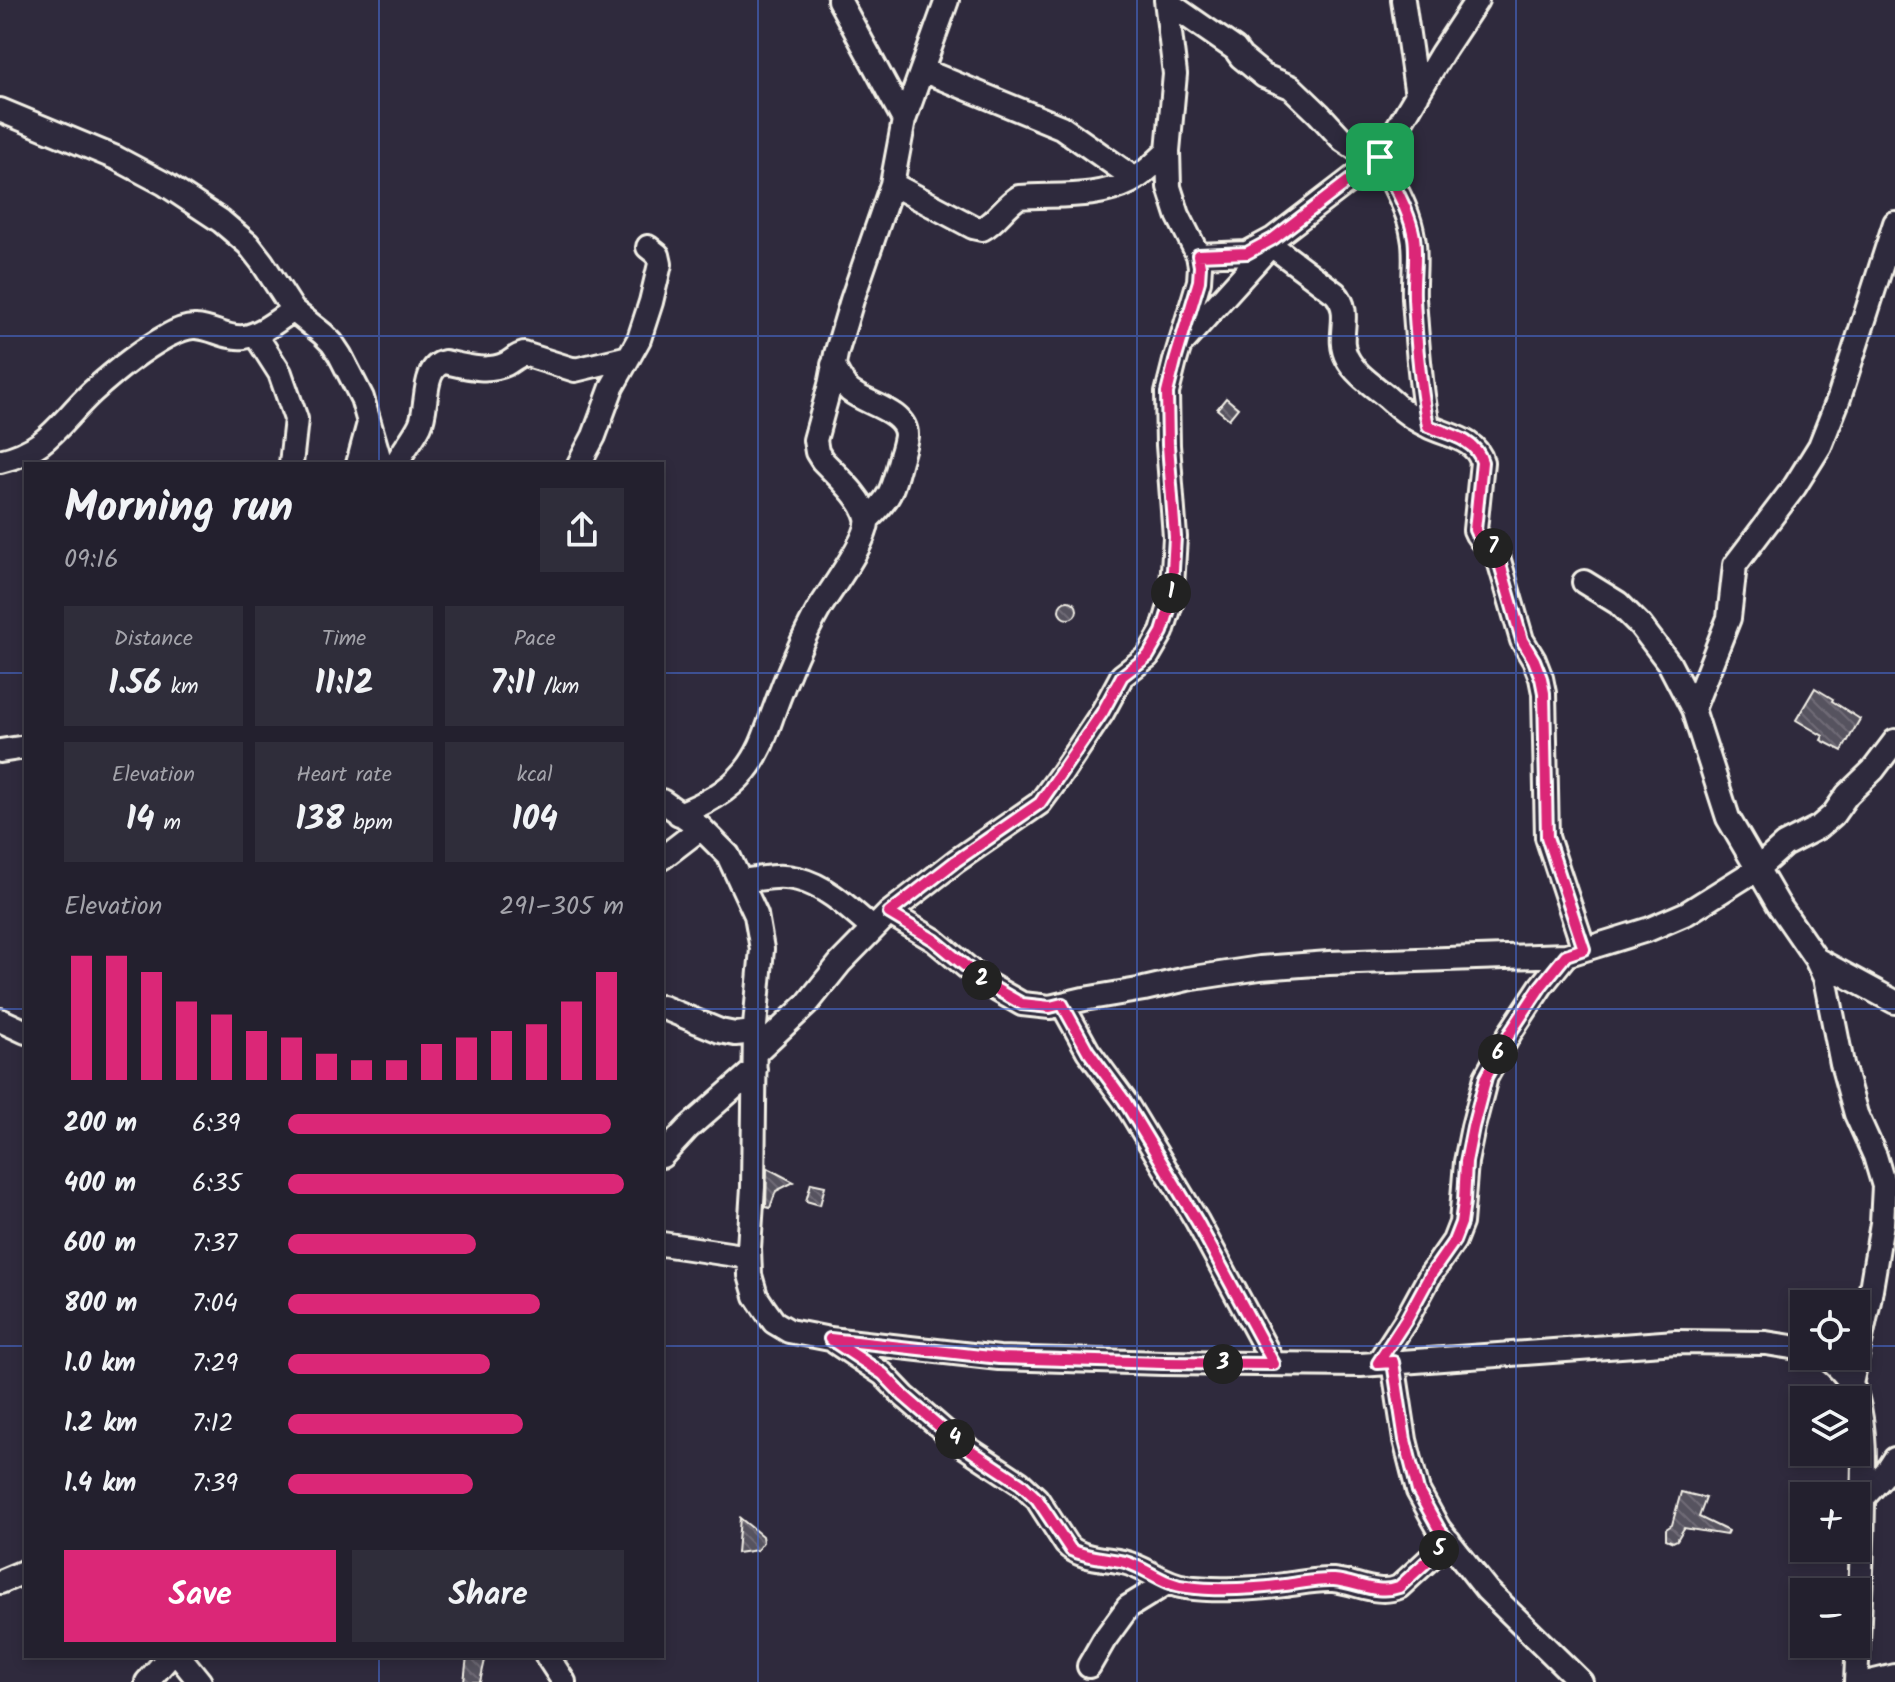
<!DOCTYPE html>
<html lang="en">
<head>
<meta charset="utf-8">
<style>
	:root { --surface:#23202e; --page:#2f2d3a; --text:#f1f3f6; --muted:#a3a3aa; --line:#403e4a; --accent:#db2777 }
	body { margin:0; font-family:Kalam,sans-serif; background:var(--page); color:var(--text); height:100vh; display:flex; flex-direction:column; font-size:30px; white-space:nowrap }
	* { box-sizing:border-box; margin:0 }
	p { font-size:26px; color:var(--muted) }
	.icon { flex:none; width:44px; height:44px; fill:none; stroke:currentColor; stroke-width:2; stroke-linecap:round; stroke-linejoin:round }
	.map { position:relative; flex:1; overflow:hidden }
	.side { position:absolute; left:24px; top:462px; width:640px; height:1196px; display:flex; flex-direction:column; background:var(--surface); border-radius:0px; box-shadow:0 4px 12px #0003,0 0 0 2px var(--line) }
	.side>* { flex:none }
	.tools { position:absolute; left:1790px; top:1290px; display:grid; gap:16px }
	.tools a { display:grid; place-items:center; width:80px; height:80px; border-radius:0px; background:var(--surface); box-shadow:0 4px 12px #0003,0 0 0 2px var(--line); font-size:40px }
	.pin { position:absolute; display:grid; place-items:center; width:68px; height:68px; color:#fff; margin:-34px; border-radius:16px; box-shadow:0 4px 12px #0006 }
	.km { position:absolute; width:40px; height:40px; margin:-20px; border-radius:50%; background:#222; color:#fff; font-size:22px; line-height:40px; text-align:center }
	.round { display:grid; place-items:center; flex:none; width:84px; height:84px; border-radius:0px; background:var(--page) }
	.headline { display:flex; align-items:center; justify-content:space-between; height:136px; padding:0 40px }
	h1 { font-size:44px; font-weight:800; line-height:60px }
	.figures { display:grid; grid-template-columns:repeat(3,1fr); gap:12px; height:136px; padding:8px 40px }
	.figures div { display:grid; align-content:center; border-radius:0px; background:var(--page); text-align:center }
	.figures b { font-size:34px; font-weight:800 }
	.figures small { font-size:22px; font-weight:400 }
	.figures p { font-size:22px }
	.chart { height:224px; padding:16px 40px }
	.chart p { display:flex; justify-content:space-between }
	.chart svg { width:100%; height:144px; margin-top:8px; stroke:var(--accent); stroke-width:6 }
	.cta { display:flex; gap:16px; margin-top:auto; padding:16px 40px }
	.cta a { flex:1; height:92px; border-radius:0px; background:var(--accent); color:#fff; font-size:32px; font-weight:800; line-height:92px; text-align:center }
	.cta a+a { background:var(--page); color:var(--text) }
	ul { padding:0 40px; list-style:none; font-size:26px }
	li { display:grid; grid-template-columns:128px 96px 1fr; align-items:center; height:60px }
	li i { height:20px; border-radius:10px; background:var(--accent) }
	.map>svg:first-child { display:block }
</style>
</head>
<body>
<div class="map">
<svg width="1895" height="1682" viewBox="0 0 1895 1682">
	<defs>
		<pattern id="building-back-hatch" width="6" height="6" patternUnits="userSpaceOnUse" patternTransform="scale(2)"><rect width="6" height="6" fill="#56525f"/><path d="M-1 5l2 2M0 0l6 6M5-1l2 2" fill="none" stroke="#6f6b76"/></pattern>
	</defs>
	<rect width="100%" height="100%" fill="#2f2a3d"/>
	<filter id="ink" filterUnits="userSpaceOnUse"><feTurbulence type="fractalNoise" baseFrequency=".0125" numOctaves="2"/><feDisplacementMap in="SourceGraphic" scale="16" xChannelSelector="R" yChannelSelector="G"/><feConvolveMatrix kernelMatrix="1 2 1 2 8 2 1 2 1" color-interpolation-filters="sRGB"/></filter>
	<g filter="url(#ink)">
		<path fill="url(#building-back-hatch)" stroke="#f4f1e8" stroke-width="2" d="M1226 398 1238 408 1229 419 1217 409Z
			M1059 610a9 9 0 1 1 18 0a9 9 0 1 1-18 0Z
			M1815 688 1833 699 1832 701 1860 719 1842 751 1821 740 1823 736 1796 720Z
			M767 1168 794 1182 776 1191 770 1208 766 1207Z
			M811 1183 825 1186 820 1205 806 1201Z
			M1681 1492 1706 1498 1699 1517 1728 1531 1726 1535 1684 1528 1677 1540 1673 1542 1666 1539V1529L1672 1525Z
			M740 1518 762 1536 763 1542 757 1550 737 1553Z
			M467 1656H477L485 1660 480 1682H464Z"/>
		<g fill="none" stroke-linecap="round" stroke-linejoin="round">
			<defs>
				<path id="minor" d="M839 0 904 120
					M1403 0 1417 96
					M1167 2 1235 49 1241 57 1264 76 1291 87 1319 114 1343 140 1358 150 1380 157C1392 183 1409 209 1413 237 1417 256 1413 278 1414 298 1417 341 1420 384 1428 426
					M922 70 1061 127 1135 179
					M0 110 116 158 165 184 221 221 248 244 262 262 293 310 323 334 332 343 340 355 362 398 381 464
					M892 184 973 227 982 229C997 221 1005 205 1019 197 1055 194 1097 199 1130 182 1145 174 1156 162 1168 151
					M1273 239 1271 245 1335 293C1354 313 1335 336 1347 358 1355 374 1374 386 1387 397 1399 408 1412 419 1428 426 1447 436 1476 438 1482 462L1475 530C1479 542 1492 546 1498 557L1522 640 1534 660 1541 678 1544 693 1547 837 1584 949
					M1198 255 1247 253 1273 239 1380 157 1442 53 1477 0
					M255 334 280 373 296 419 291 464
					M1183 342 1270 246
					M833 365C838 374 842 384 850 391 866 404 907 411 906 436 905 444 902 453 900 460 892 491 891 497 868 519
					M0 461C48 450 59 423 92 392 113 373 142 350 167 336 175 332 186 326 196 327 213 328 227 339 244 337 262 334 278 320 293 310
					M358 464 369 423
					M396 464C403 450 413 439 420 425 429 407 421 367 445 362 464 366 487 373 506 364 512 361 516 356 524 354L575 370 629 357
					M579 464 594 436 612 387 639 339 651 302 660 264 658 255 648 247
					M1584 582 1618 603 1640 625 1669 663 1693 709 1728 818 1778 904 1816 959 1825 978 1842 1064 1856 1114 1875 1156 1884 1186 1882 1223 1869 1301 1851 1384
					M1693 709 1729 618 1735 565 1795 486 1820 446 1839 398 1895 223
					M0 751 26 747
					M662 801 701 828 728 855 756 915 762 949 755 1026 753 1187 749 1248 750 1275 756 1296 766 1311 774 1322 789 1331 830 1339 999 1358 1163 1363 1361 1365 1676 1342 1766 1343 1804 1349
					M679 814C704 804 728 792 745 771 759 754 765 736 772 716 785 680 800 642 819 609 830 591 871 536 867 518 863 498 835 474 822 460L817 452 815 440 830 385 836 354 852 300 892 184 904 120 947 0
					M662 858 701 828
					M740 881C759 879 779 874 798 879 827 886 851 910 873 929
					M889 913 934 940 987 984 1022 1004 1050 1007 1084 999 1144 989 1187 979 1260 968 1329 963 1566 955 1650 929 1687 913 1757 869 1784 845 1819 827 1833 815 1847 795 1873 770 1895 741
					M1816 959 1895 1002
					M1062 1004 1088 1051 1124 1100 1197 1221 1274 1364
					M662 1007 720 1031 735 1034 755 1032
					M0 1020 26 1032
					M755 1053 807 1004 840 963 889 913 956 861 1040 803 1062 773 1102 713 1122 676 1148 656 1162 632 1171 603 1175 537 1168 445 1167 393 1175 361 1199 281 1200 266 1198 255 1178 215 1169 187 1168 151 1175 74 1166 0
					M662 1156 688 1128 755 1069
					M662 1244 749 1257
					M835 1342 883 1374 904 1396 955 1440 1020 1483 1037 1499 1066 1544C1080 1559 1103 1558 1123 1562 1146 1567 1162 1584 1186 1587 1214 1591 1256 1589 1284 1585 1301 1583 1316 1579 1333 1580 1356 1582 1378 1596 1399 1587L1449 1541
					M1824 1356C1839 1366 1852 1381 1857 1399 1866 1433 1864 1468 1863 1503 1862 1563 1859 1622 1856 1682
					M1393 1362 1405 1440 1418 1491 1439 1529 1487 1590 1581 1682
					M1378 1363 1406 1320 1431 1274 1454 1241 1461 1223 1466 1162 1473 1127 1486 1077 1510 1033 1541 986 1566 955
					M1863 1498 1886 1473 1895 1459
					M0 1582 26 1571
					M179 1656 200 1682
					M547 1656 564 1682
					M1089 1666 1104 1640 1128 1607 1167 1583
					M147 1682 170 1656
					M1870 1682 1895 1676"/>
			</defs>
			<use href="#minor" stroke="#f4f1e8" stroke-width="28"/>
			<use href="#minor" stroke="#2f2a3d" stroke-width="22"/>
		</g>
	</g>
	<g fill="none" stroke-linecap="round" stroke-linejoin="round" filter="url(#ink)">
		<defs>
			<path id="route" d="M1380 157C1392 183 1409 209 1414 237 1417 256 1413 278 1414 298 1416 341 1420 384 1428 426 1448 434 1476 439 1482 462L1475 530C1479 542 1492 546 1498 557L1522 640 1534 660 1541 678 1544 693 1547 837 1584 949 1566 955 1541 986 1510 1033 1486 1077 1473 1127 1466 1162 1464 1202 1461 1223 1454 1241 1431 1274 1406 1320 1378 1363 1393 1362 1405 1440 1418 1491 1439 1529 1449 1541 1399 1587C1377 1595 1356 1582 1334 1580 1317 1579 1301 1583 1285 1585 1254 1589 1218 1591 1187 1587 1163 1585 1147 1568 1125 1562 1107 1558 1088 1558 1071 1550L1037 1499 1020 1483 955 1440 904 1396 883 1374 830 1339 999 1358 1163 1363 1274 1364 1197 1221 1124 1100 1088 1051 1062 1004 1050 1007 1022 1004 987 984 934 940 889 913 956 861 1040 803 1102 713 1122 676 1148 656 1162 632 1171 603 1175 537 1168 445 1167 393 1175 361 1199 281 1200 266 1198 255 1247 253 1273 239Z"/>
		</defs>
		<use href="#route" stroke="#fff" stroke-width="16"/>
		<use href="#route" stroke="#db2777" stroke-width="10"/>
	</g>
	<path fill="none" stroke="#486fdb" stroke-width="2" stroke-opacity="0.55" d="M379 0V464M758 0V1682M1137 0V1682M1516 0V1682M0 336H1895M0 673H26M662 673H1895M0 1009H26M662 1009H1895M0 1346H26M662 1346H1804M1856 1346H1895M379 1656V1682"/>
</svg>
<div class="tools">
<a><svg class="icon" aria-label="locate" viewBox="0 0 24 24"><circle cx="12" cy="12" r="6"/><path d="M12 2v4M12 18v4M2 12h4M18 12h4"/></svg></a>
<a><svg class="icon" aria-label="layers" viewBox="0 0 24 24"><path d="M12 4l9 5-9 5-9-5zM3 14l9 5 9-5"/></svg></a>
<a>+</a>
<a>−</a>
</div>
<div class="pin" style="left:1380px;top:157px;background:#1e9e55"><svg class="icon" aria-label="arrive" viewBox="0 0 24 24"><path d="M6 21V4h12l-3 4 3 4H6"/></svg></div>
<b class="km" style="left:1171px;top:593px">1</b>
<b class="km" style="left:982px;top:980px">2</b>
<b class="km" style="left:1223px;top:1364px">3</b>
<b class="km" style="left:955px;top:1439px">4</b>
<b class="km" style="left:1439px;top:1550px">5</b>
<b class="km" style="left:1498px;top:1054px">6</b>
<b class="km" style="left:1493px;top:548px">7</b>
<section class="side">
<div class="headline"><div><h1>Morning run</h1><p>09:16</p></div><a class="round"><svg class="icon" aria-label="share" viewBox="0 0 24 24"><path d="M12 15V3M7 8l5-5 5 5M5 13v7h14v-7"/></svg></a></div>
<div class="figures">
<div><p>Distance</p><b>1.56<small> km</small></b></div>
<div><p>Time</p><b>11:12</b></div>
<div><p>Pace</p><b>7:11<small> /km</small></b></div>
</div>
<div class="figures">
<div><p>Elevation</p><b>14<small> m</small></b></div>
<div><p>Heart rate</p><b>138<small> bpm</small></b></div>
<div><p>kcal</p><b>104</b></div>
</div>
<div class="chart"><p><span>Elevation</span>291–305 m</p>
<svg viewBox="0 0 160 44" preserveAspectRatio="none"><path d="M5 44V6M15 44V6M25 44V11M35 44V20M45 44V24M55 44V29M65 44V31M75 44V36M85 44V38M95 44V38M105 44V33M115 44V31M125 44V29M135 44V27M145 44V20M155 44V11"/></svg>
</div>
<ul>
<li><b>200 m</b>6:39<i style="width:96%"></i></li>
<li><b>400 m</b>6:35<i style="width:100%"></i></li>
<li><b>600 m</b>7:37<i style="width:56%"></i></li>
<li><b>800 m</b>7:04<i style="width:75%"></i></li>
<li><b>1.0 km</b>7:29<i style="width:60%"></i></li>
<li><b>1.2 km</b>7:12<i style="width:70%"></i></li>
<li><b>1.4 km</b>7:39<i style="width:55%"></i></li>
</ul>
<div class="cta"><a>Save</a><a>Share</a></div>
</section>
</div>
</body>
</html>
